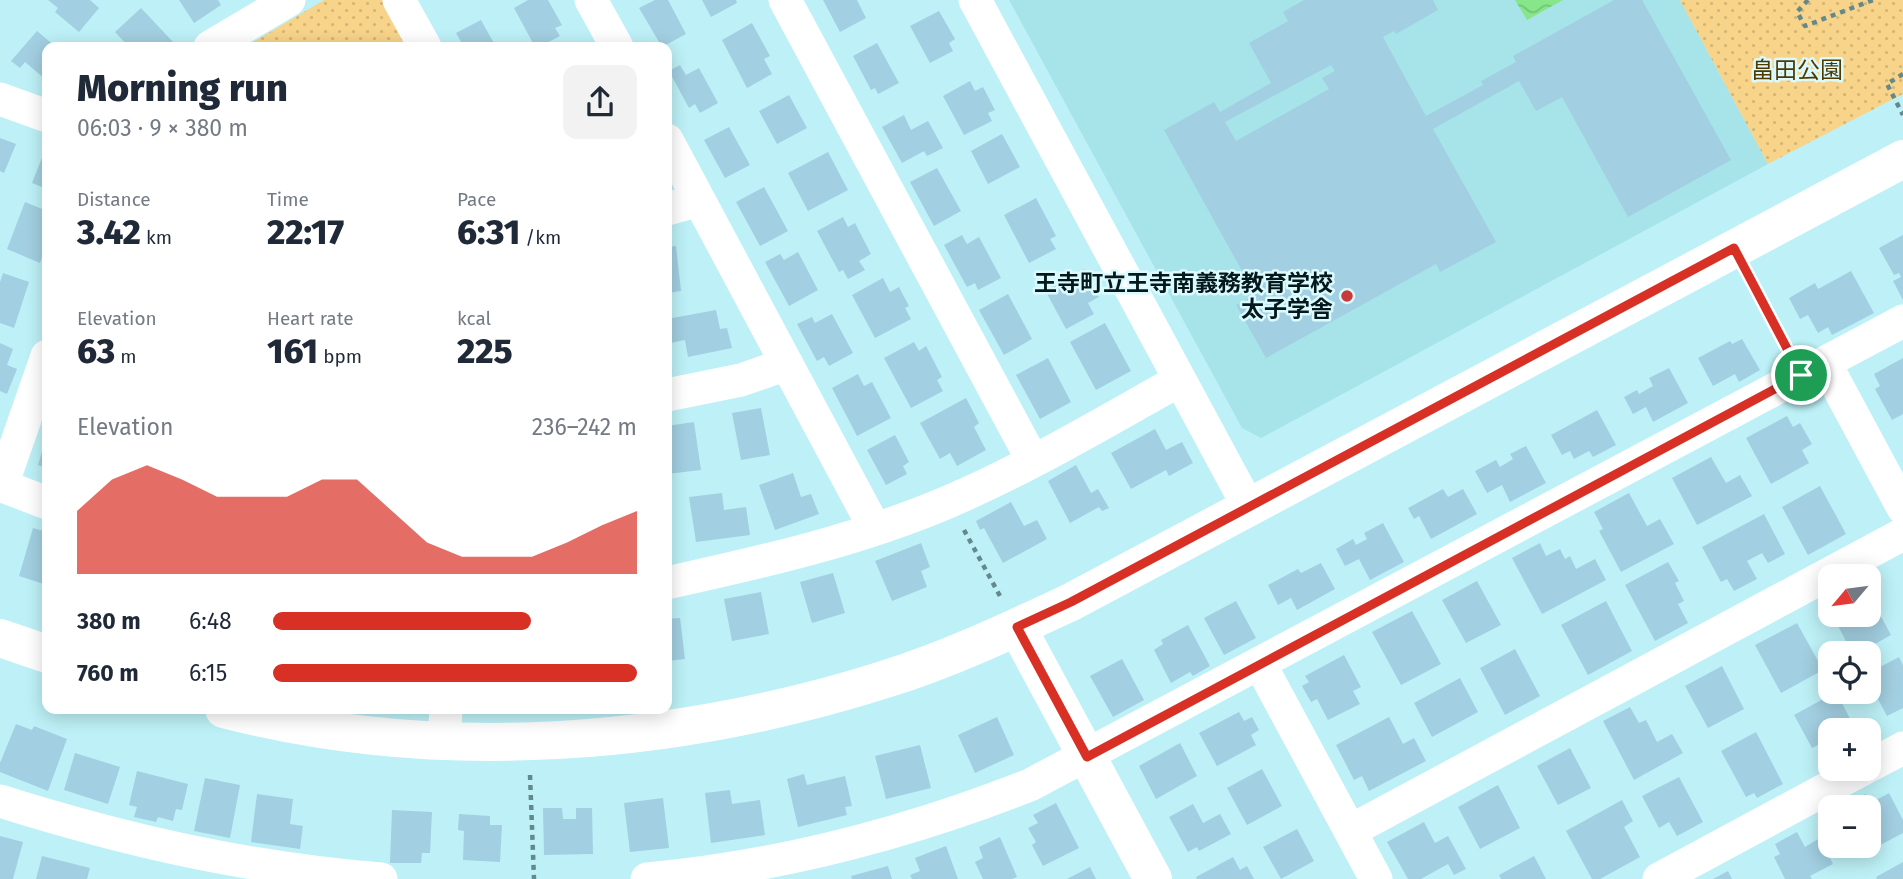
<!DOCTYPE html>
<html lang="en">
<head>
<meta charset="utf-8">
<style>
	:root { --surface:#fff; --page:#f2f2f3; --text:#1f2937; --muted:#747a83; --accent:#d93025 }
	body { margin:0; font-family:"Fira Sans","Noto Sans JP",sans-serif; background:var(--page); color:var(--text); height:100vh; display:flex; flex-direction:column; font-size:26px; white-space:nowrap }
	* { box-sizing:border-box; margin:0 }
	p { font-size:23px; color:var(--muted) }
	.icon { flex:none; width:38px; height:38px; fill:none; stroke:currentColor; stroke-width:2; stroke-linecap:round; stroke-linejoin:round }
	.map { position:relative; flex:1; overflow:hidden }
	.panel { position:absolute; left:42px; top:42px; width:630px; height:672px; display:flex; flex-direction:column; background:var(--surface); border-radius:14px; box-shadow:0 4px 18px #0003 }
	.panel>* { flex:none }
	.needle { width:46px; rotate:241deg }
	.controls { position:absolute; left:1818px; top:564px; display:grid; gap:14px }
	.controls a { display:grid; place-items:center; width:63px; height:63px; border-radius:14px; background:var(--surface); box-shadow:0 4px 18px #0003; font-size:35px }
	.pin { position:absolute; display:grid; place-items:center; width:60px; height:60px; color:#fff; margin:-30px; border:4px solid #fff; border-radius:50%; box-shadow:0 2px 7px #0007 }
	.round { display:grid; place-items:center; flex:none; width:74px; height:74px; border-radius:14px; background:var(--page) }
	.head { display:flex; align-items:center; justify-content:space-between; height:119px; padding:0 35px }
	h1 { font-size:38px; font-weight:800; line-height:52px }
	.stats { display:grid; grid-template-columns:repeat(3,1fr); gap:10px; height:119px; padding:7px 35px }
	.stats div { display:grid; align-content:center }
	.stats b { font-size:35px; font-weight:800 }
	.stats small { font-size:19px; font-weight:400 }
	.stats p { font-size:19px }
	.chart { height:196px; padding:14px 35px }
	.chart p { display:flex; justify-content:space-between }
	.chart svg { width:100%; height:126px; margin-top:7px; fill:var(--accent); opacity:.7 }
	ul { padding:0 35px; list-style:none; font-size:23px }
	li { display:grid; grid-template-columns:112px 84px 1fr; align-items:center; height:52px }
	li i { height:18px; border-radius:9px; background:var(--accent) }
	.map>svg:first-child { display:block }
</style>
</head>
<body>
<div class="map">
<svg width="1903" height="879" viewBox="0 0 1903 879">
	<defs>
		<pattern id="park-dots" width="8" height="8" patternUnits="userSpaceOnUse" patternTransform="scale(1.75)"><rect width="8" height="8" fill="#f8d48a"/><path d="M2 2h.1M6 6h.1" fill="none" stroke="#d3b576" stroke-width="1.8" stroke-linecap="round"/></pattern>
		<pattern id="water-waves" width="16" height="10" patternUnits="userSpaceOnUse" patternTransform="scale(1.75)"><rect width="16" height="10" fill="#86e689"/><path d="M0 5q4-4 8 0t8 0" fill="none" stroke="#72c576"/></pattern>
	</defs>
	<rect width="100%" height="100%" fill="#bdf1f7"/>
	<path fill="#a6e4ea" d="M1009 0H1680L1768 164 1261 438 1242 428Z"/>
	<path fill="url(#park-dots)" d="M324 0H386L411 47H245Z
		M1680 0H1903V94L1768 164Z"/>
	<path fill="url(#water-waves)" d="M1515 0H1563L1527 20Z"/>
	<path fill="#a2cfe1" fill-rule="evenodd" d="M48 0H90L99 8 79 32 55 12 58 8Z
		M179 0H218L221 5 194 23Z
		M528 0H548L562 25 555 28 560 36 539 47H535L514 8Z
		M655 0H668L686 34 662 47 639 8Z
		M702 0H736L737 3 711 17Z
		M823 0H857L866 18 840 32Z
		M1304 0H1433L1438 10 1396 34 1394 31 1383 37 1426 116 1483 85 1481 81 1516 62 1513 56 1614 0H1642L1731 160 1628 217 1562 97 1536 111 1519 81 1433 129 1496 242 1440 272 1436 264 1266 358 1236 305 1249 298 1236 274 1242 271 1164 130 1214 102 1220 112 1271 83 1249 43 1288 21 1283 12ZM1331 65 1335 71 1322 78 1329 89 1236 141 1225 122Z
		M141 8 175 44 172 47H129L115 32Z
		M939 11 955 39 949 43 953 51 930 63 910 26Z
		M481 20 496 47H464L456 33Z
		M752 23 770 56 764 59 772 74 747 88 722 40Z
		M37 31 56 47H47V76L45 79 25 62 20 68 11 61Z
		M877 43 899 83 878 94 875 88 871 90 853 56Z
		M680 65 686 75 699 68 718 103 700 113 695 104 689 108 669 71Z
		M970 81 975 91 983 87 995 110 988 113 992 121 964 135 943 96Z
		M789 95 807 128 777 144 759 111Z
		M904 115 911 130 928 121 943 148 927 156 924 151 902 163 882 127Z
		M729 127 750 165 725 178 704 140Z
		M1002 134 1020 167 988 184 971 151Z
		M0 138 16 144 4 173 0 171Z
		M45 150 47 151V189L32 183Z
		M828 152 848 190 808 211 788 173Z
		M937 168 961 211 934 226 910 182Z
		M764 187 788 231 760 246 736 202Z
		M1036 198 1056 236 1050 239 1056 249 1029 263 1004 215Z
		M25 202 47 211V245L40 263 7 249Z
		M843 217 848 227 855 223 871 254 859 261 865 270 848 279 843 270 839 272 817 231Z
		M962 235 967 244 979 237 1001 278 978 290 975 283 967 287 944 245Z
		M1903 235V300L1893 281 1901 277 1899 273 1894 275 1879 248Z
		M676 246 681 291 667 293V247Z
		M798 252 818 290 789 306 765 262 780 254 784 260Z
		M1084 269 1099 297 1088 303 1094 314 1066 329 1045 290Z
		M1851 271 1874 313 1832 335 1828 327 1818 333 1808 315 1800 319 1789 298 1815 283 1818 289Z
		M3 273 29 282 14 328 0 323V282Z
		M883 278 890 292 899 287 909 306 905 308 911 319 875 338 852 295Z
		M1008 294 1032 339 1004 355 979 310Z
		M716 310 720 329 727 328 732 348 688 357 685 340 670 343 667 319Z
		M832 314 853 353 829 366 824 357 817 361 797 324 812 317 815 323Z
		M1105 323 1131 371 1096 390 1070 342Z
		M1742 339 1760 370 1739 382 1735 374 1713 386 1698 358 1730 341 1732 344Z
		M914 342 919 351 926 346 942 377 937 380 943 391 911 408 884 358Z
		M0 343 13 349 7 365 17 369 7 394 0 391Z
		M1048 358 1071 402 1040 419 1016 375Z
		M1903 358V414L1892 420 1875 389 1880 386 1874 374Z
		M1669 368 1688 403 1653 422 1646 407 1633 414 1624 397 1637 390 1639 394 1653 386 1649 378Z
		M858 374 864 386 872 382 891 418 857 436 832 388Z
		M966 398 979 423 974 427 986 450 957 466 950 453 940 459 920 423Z
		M761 408 770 455 741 460 732 413Z
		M1597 410 1616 445 1593 457 1589 451 1574 459 1570 451 1562 455 1551 435Z
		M1787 416 1793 427 1800 423 1812 444 1802 450 1809 463 1771 484 1746 438Z
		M694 422 701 470 667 474V426Z
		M1155 429 1166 450 1182 442 1193 463 1169 476 1166 470 1131 489 1111 453Z
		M47 435V468L38 465Z
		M895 435 909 462 903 466 907 474 886 485 867 450Z
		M1526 446 1546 483 1510 502 1502 485 1487 493 1475 471 1496 460 1500 467 1513 459 1510 454Z
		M1711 457 1726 483 1740 475 1752 496 1697 525 1672 478Z
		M1076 465 1091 493 1098 489 1109 508 1102 511 1099 507 1070 523 1048 481Z
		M793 473 801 497 811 494 819 514 775 530 759 485Z
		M1820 486 1846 534 1808 555 1782 507Z
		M1443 489 1448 497 1463 489 1477 514 1431 539 1419 516 1414 519 1408 508Z
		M722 493 724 510 746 507 750 535 696 542 689 497Z
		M1629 493 1647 526 1660 519 1674 544 1621 572 1599 531 1603 529 1594 512Z
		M1011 502 1024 526 1037 520 1047 539 1003 563 984 528 980 530 976 521Z
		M1764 514 1785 554 1768 563 1762 553 1747 561 1757 579 1734 591 1727 579 1721 582 1702 547Z
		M1383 523 1404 562 1370 580 1359 559 1345 566 1336 549 1353 539 1356 545 1367 539 1364 533Z
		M33 528 47 532V585L19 576Z
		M921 543 930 567 921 571 927 587 892 601 875 561Z
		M1540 543 1546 556 1560 549 1565 559 1570 556 1576 569 1595 559 1606 580 1542 614 1512 558Z
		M1668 562 1679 581 1675 583 1684 601 1678 604 1688 623 1655 641 1625 585Z
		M1321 563 1335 589 1297 610 1291 598 1278 605 1268 585 1298 569 1301 573Z
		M833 573 845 613 812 623 800 582Z
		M1477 581 1501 625 1466 643 1442 600Z
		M761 592 769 634 732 641 724 599Z
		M1869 594 1891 635 1859 653H1852L1832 614H1869Z
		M1236 601 1256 638 1224 655 1204 618Z
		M1606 601 1632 651 1588 675 1561 625Z
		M1412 611 1441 664 1401 685 1372 632Z
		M680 618 685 659 667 661V619Z
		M1797 623 1823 670 1781 693 1755 645Z
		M1188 625 1210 666 1193 676 1190 672 1171 683 1154 650 1163 644 1161 640Z
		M1515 649 1540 696 1505 715 1480 668Z
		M1344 655 1361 687 1353 691 1360 704 1328 720 1317 699 1311 702 1302 686 1309 682 1305 676Z
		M1899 657 1903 665V708L1887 716 1869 682V673Z
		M1122 659 1144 700 1113 717 1090 676Z
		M1722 666 1744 709 1708 728 1685 686Z
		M1460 678 1478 712 1432 737 1414 703Z
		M1836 692 1856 730H1830V746L1828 740 1812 748 1794 715Z
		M1630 707 1639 723 1646 720 1657 742 1672 734 1683 753 1634 780 1603 721Z
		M1239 712 1244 721 1252 717 1259 730 1251 735 1256 745 1217 766 1199 733Z
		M997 717 1014 755 975 773 958 735Z
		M1389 717 1403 744 1414 738 1426 761 1369 791 1362 776 1354 780 1336 745Z
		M16 724 32 730 34 726 67 739 48 791 0 772V763Z
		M1756 732 1783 784 1757 798 1754 793 1746 797 1721 751Z
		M1180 743 1197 776 1156 799 1139 766Z
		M920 745 931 788 886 799 875 756Z
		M1570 748 1591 788 1558 805 1537 766Z
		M75 753 120 767 108 804 64 790Z
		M1262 769 1282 806 1247 825 1227 788Z
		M137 771 188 784 182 810 176 809 173 821 158 817 156 822 134 817 137 807 129 805Z
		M804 774 807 785 845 776 852 806 845 807 847 815 798 827 787 779Z
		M1679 777 1703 822 1677 836 1669 822 1659 828 1642 796Z
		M205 778 240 785 230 838 194 831Z
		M1498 785 1520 828 1480 849 1458 807Z
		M730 790 732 804 760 800 765 835 711 843 705 793Z
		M1889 793 1903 820V833L1867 852 1863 845H1869V807H1842L1866 794 1871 803Z
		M257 794 293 799 290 824 303 826 300 849 251 842Z
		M663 798 669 848 630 852 624 803Z
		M1622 800 1633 821 1624 827 1640 857 1600 879H1592L1566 831Z
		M1056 803 1079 848 1043 866 1032 845 1036 842 1028 828 1038 823 1033 815Z
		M1193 804 1203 823 1220 814 1231 834 1199 851 1197 847 1188 852 1169 817Z
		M543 808H562L563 819H576V808H592L593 854 544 855Z
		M392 810 432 812 430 853H422L421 863H390Z
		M459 814 490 816V825H502L500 862 463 860 464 831 458 830Z
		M1424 822 1435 843 1448 836 1466 869 1454 875 1448 864 1421 879H1408L1387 842Z
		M1297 829 1314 861 1281 879 1263 847Z
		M1797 832 1805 847 1820 838 1833 864 1810 876 1812 879H1785L1774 857 1780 854 1775 844Z
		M0 836 23 842 13 879H0Z
		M1000 837 1017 877 1012 879H983L975 862 983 858 979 847Z
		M946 846 958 879H912L910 875 920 871 915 858Z
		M42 856 90 868 87 879H36Z
		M1534 856 1546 879H1501L1499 875Z
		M1233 857 1240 870 1247 866 1254 879H1197L1196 877Z
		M1903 862V879H1877L1876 877Z
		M888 866 892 879H852L851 876Z
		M1090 867 1096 879H1067Z
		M1728 871 1732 879H1713Z"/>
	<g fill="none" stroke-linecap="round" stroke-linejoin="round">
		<path stroke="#64898d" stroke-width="4.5" stroke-dasharray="5 5" stroke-linecap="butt" d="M1808 0 1797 12 1805 26 1873 0
			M1903 74 1887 84 1903 115
			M1751 280 1786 347
			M964 530 1000 596
			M530 775 534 879"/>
		<path stroke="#fff" stroke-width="33" d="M399 0 425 47
			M591 0 617 47
			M785 0 1033 461
			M975 0 1248 506
			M210 47 289 0
			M0 99 47 116
			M667 140 875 529
			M667 209 699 200
			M1825 363 1903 508
			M667 395 741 380 787 364
			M0 485 47 503
			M2 485 47 356
			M667 583C762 562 859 540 948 502 1028 468 1104 422 1180 380
			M1260 664 1376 879
			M444 741 446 709
			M1869 766 1903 748
			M0 801C127 841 247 868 381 879
			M1350 831 1903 534
			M647 879C778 867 908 833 1030 785L1903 321
			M1659 879 1865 768"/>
		<path stroke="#fff" stroke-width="38" d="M1017 627 1153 879
			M0 638 47 654
			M224 709C440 765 675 746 886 679 950 659 1011 630 1071 602L1903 159"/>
	</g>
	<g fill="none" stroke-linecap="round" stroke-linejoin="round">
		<defs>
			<path id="route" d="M1734 248 1801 375 1087 757 1017 627 1071 602Z"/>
		</defs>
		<use href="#route" stroke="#fff" stroke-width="14"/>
		<use href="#route" stroke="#d93025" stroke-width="9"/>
	</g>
	<circle fill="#c8393a" stroke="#dbfafe" stroke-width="2.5" cx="1347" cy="296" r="7"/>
	<g text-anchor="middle" stroke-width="5" stroke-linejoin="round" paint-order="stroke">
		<g font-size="23" fill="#4f3900" stroke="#dbfafe">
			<text x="1797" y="78">畠田公園</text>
		</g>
		<g font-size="23" font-weight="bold" fill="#05191c" stroke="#dbfafe" text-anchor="end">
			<text x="1333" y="291">王寺町立王寺南義務教育学校<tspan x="1333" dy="26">太子学舎</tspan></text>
		</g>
	</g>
</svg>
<div class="controls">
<a><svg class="needle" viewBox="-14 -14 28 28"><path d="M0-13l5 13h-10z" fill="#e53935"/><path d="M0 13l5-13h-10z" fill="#747a83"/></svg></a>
<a><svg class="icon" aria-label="locate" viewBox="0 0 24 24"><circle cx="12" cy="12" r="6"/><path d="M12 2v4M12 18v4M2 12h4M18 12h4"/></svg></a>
<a>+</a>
<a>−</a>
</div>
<div class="pin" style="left:1801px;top:375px;background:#1e9e55"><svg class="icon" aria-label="arrive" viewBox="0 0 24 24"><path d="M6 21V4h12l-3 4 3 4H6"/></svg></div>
<section class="panel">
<div class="head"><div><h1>Morning run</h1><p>06:03 · 9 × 380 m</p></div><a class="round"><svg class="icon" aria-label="share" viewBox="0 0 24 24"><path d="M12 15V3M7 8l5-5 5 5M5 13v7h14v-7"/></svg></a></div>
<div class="stats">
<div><p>Distance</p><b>3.42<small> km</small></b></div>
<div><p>Time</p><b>22:17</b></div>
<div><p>Pace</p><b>6:31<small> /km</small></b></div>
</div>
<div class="stats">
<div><p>Elevation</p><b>63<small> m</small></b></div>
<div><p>Heart rate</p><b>161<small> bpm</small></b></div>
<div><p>kcal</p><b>225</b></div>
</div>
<div class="chart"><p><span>Elevation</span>236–242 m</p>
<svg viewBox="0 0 160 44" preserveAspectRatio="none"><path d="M0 44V22L10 11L20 6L30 11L40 17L50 17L60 17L70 11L80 11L90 22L100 33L110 38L120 38L130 38L140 33L150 27L160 22V44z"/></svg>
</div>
<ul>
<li><b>380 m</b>6:48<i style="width:71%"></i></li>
<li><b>760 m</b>6:15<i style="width:100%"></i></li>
</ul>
</section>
</div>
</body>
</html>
